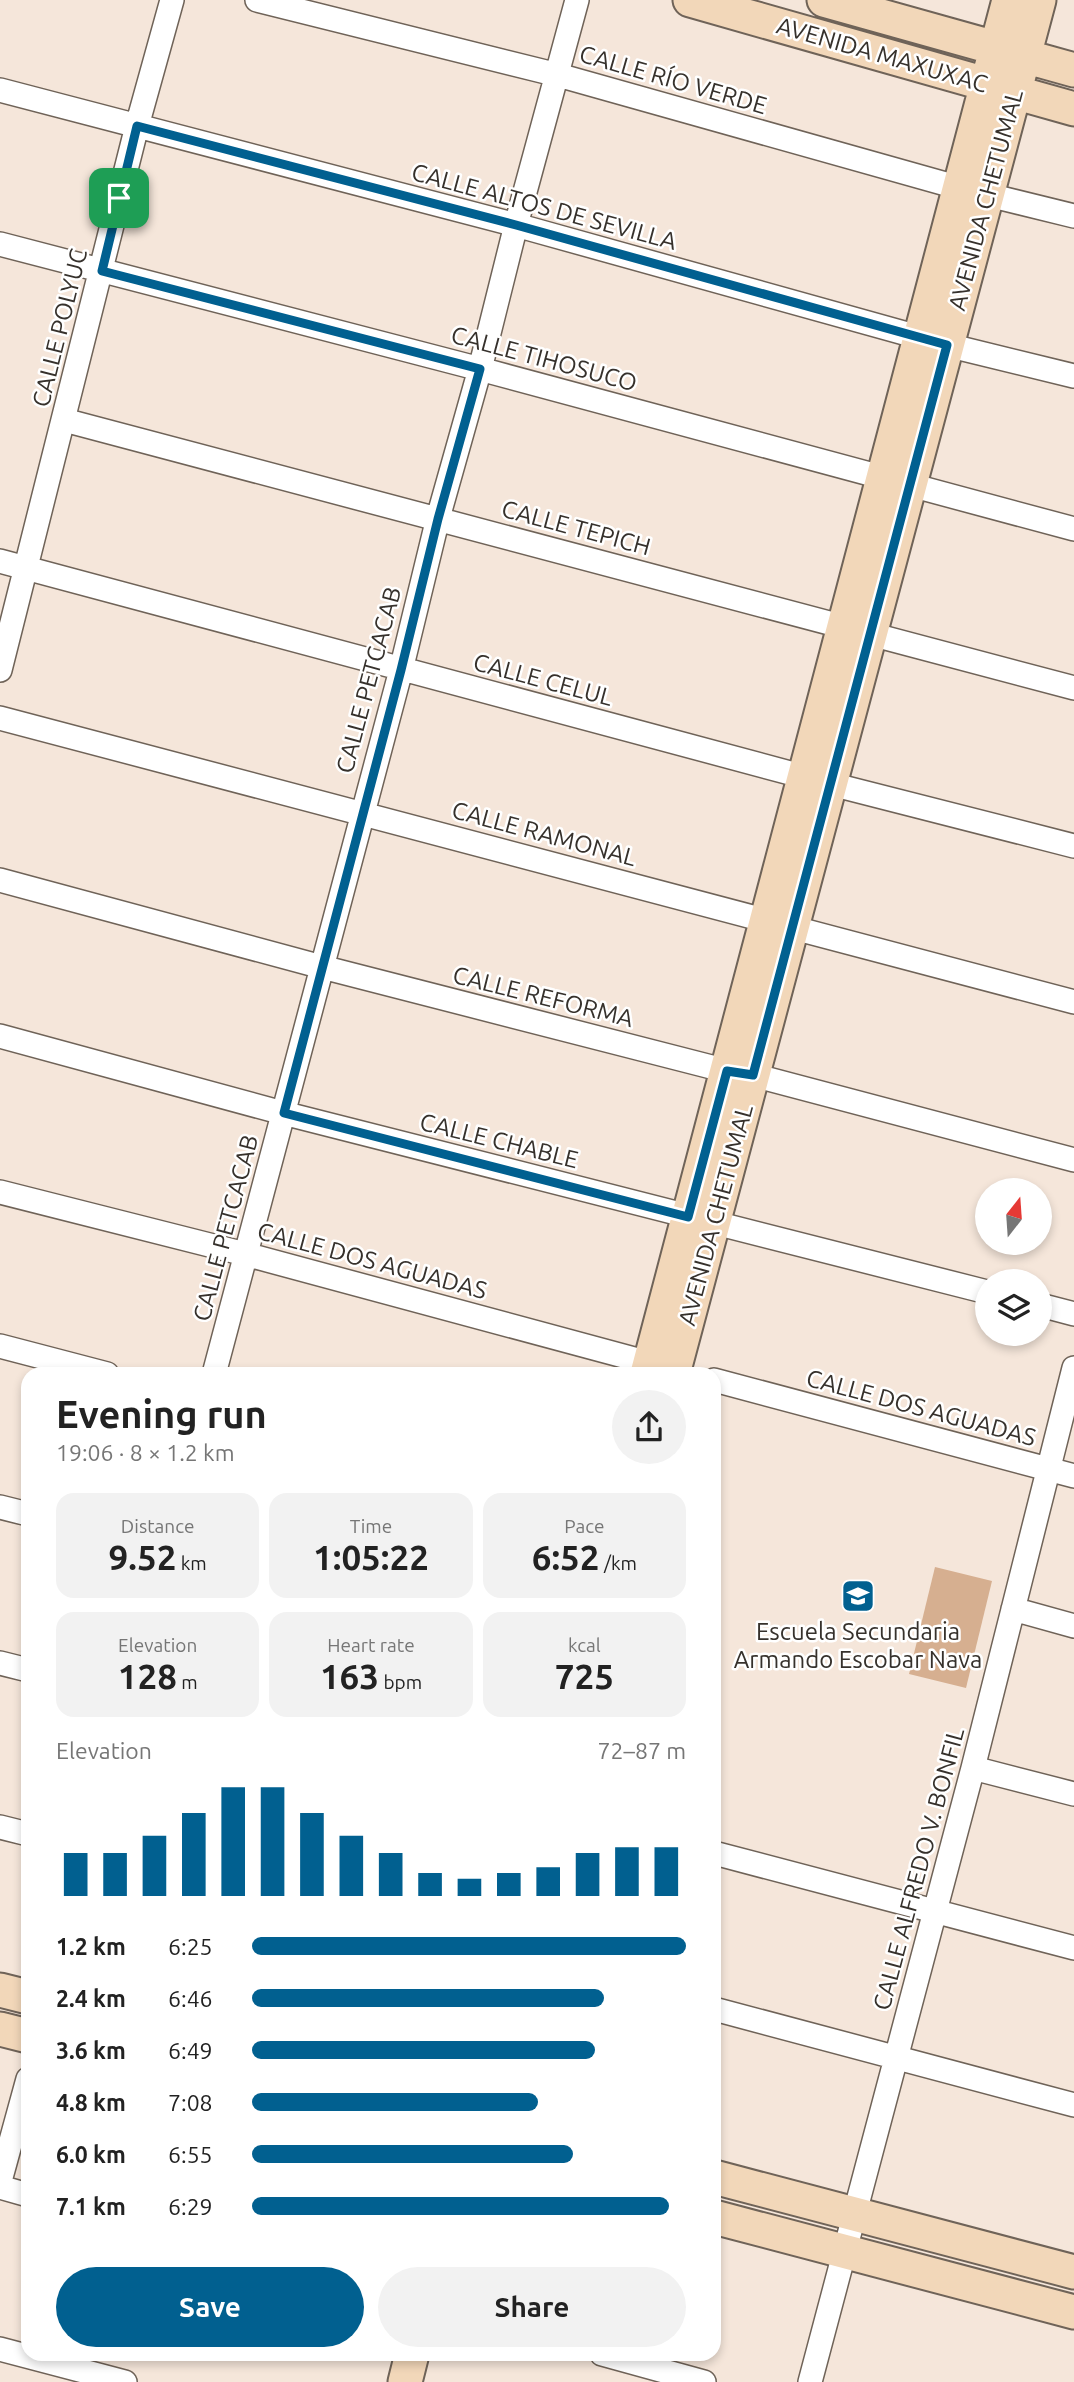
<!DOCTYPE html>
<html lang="en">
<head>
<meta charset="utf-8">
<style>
	:root { --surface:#fff; --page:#f2f2f2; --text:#222; --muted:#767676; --accent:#016090 }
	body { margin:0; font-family:Ubuntu,sans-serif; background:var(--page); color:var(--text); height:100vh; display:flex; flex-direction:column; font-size:26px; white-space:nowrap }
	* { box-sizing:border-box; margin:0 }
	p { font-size:23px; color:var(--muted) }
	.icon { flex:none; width:38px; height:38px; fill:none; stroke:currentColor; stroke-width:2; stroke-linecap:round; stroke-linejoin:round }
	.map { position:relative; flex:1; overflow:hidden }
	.side { position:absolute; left:21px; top:1367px; width:700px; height:994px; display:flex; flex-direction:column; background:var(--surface); border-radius:21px; box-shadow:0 4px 10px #0003 }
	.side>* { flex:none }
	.needle { width:46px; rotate:17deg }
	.controls { position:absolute; left:975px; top:1178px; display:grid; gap:14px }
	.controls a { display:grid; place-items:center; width:77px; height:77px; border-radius:50%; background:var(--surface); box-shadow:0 4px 10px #0003; font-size:35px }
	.pin { position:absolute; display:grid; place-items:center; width:60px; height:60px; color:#fff; margin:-30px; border-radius:14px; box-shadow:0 4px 10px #0006 }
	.round { display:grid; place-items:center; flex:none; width:74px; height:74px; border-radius:37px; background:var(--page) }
	.summary { display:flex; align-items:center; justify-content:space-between; height:119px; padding:0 35px }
	h1 { font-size:38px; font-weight:700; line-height:52px }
	.figures { display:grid; grid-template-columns:repeat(3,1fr); gap:10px; height:119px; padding:7px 35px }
	.figures div { display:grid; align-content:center; border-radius:18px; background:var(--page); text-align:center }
	.figures b { font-size:35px; font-weight:700 }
	.figures small { font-size:19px; font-weight:400 }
	.figures p { font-size:19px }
	.chart { height:196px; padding:14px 35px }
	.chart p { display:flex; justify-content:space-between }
	.chart svg { width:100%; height:126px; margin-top:7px; stroke:var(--accent); stroke-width:6 }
	.primary-button { display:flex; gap:14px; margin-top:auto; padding:14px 35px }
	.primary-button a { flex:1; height:80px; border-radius:42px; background:var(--accent); color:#fff; font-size:28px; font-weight:700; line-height:80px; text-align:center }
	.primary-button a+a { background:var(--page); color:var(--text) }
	ul { padding:0 35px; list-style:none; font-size:23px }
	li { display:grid; grid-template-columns:112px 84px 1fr; align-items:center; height:52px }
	li i { height:18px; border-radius:9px; background:var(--accent) }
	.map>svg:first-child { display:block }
</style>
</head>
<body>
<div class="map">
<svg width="1074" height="2382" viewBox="0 0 1074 2382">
	<rect width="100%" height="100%" fill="#f5e6da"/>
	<path fill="#d6af90" d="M935 1567 992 1581 966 1688 909 1674Z"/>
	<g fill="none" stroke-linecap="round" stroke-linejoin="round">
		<defs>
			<path id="street" d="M257 0 558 75 960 188 1074 216
				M0 90 516 225 947 345 1074 376
				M0 244 480 369 1074 529
				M64 420 1074 688
				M0 561 831 784 1074 846
				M0 670 137 126 172 0
				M0 718 1074 1002
				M0 880 322 967 727 1071 753 1075 1074 1160
				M0 1036 283 1113 987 1292
				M0 1192 245 1254 664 1367
				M1040 1305 1074 1314
				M0 1346 107 1374
				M214 1374 401 670 438 518 480 369 516 225 577 0
				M714 1380 1074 1476
				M0 1507 28 1514
				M1013 1609 1074 1626
				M0 1663 28 1670
				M973 1768 1074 1794
				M0 1827 28 1834
				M714 1853 1074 1948
				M714 2009 1074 2105
				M0 2181 28 2079
				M0 2187 28 2195
				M0 2349 125 2382
				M602 2354 704 2382
				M810 2382 973 1768 1074 1368"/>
			<path id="secondary" d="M690 0 1074 109
				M824 0 1074 70
				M647 1374 1009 0
				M673 1374 1039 0
				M0 1990 28 1997
				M0 2029 28 2036
				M714 2177 1074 2272
				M714 2217 1074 2312
				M405 2382 412 2354"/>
		</defs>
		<use href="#street" stroke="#6f6358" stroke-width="26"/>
		<use href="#secondary" stroke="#6f6358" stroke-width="37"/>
		<use href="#street" stroke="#fff" stroke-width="23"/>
		<use href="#secondary" stroke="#f2d7b9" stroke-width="33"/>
	</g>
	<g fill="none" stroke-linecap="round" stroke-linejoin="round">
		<defs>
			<path id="route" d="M137 126 516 225 947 345 753 1075 727 1071 688 1217 284 1113 401 670 438 519 480 369 102 271Z"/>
		</defs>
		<use href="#route" stroke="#fff" stroke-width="14"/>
		<use href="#route" stroke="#016090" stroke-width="9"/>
	</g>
	<defs>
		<symbol id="school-square" viewBox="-11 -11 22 22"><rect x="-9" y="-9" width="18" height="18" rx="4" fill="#016090" stroke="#fff"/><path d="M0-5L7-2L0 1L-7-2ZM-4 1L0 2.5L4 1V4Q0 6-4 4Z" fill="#fff"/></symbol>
	</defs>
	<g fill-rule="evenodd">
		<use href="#school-square" x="839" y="1577" width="38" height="38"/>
	</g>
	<g text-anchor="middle" stroke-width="5" stroke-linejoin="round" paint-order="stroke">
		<g font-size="24" fill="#36312c" stroke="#fff">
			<text transform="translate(882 55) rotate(16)" y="8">AVENIDA MAXUXAC</text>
			<text transform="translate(673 80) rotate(16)" y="8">CALLE RÍO VERDE</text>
			<text transform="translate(986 200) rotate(-75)" y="8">AVENIDA CHETUMAL</text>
			<text transform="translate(544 207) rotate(15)" y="8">CALLE ALTOS DE SEVILLA</text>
			<text transform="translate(60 328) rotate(-76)" y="8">CALLE POLYUC</text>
			<text transform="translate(544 359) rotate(15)" y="8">CALLE TIHOSUCO</text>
			<text transform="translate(576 528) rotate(15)" y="8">CALLE TEPICH</text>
			<text transform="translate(369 680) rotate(-75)" y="8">CALLE PETCACAB</text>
			<text transform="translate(543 680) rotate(15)" y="8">CALLE CELUL</text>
			<text transform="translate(544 834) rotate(15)" y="8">CALLE RAMONAL</text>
			<text transform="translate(543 997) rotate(14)" y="8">CALLE REFORMA</text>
			<text transform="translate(499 1141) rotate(14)" y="8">CALLE CHABLE</text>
			<text transform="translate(716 1215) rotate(-75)" y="8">AVENIDA CHETUMAL</text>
			<text transform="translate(226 1228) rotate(-75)" y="8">CALLE PETCACAB</text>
			<text transform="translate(372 1261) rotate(15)" y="8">CALLE DOS AGUADAS</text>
			<text transform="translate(921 1408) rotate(15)" y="8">CALLE DOS AGUADAS</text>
			<text transform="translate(919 1869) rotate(-75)" y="8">CALLE ALFREDO V. BONFIL</text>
		</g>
		<g font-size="24" fill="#36312c" stroke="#fff">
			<text x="858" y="1640">Escuela Secundaria<tspan x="858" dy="28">Armando Escobar Nava</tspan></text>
		</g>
	</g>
</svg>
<div class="controls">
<a><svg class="needle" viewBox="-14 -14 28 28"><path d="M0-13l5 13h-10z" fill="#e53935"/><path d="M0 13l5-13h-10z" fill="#767676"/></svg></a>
<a><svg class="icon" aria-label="layers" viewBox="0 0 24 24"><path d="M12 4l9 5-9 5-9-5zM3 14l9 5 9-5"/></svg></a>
</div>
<div class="pin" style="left:119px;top:198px;background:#1e9e55"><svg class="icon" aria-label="arrive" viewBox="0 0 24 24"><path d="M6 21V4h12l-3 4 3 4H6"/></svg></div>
<section class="side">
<div class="summary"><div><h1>Evening run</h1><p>19:06 · 8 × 1.2 km</p></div><a class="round"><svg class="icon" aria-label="share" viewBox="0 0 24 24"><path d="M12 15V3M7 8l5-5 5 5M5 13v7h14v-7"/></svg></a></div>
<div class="figures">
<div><p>Distance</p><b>9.52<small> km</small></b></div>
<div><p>Time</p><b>1:05:22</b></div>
<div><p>Pace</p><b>6:52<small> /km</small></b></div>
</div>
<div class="figures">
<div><p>Elevation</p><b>128<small> m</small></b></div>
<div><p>Heart rate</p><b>163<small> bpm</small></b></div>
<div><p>kcal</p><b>725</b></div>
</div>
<div class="chart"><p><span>Elevation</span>72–87 m</p>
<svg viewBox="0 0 160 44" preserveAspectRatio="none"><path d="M5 44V29M15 44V29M25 44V23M35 44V15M45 44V6M55 44V6M65 44V15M75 44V23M85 44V29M95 44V36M105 44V38M115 44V36M125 44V34M135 44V29M145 44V27M155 44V27"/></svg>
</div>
<ul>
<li><b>1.2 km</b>6:25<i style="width:100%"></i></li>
<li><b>2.4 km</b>6:46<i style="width:81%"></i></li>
<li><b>3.6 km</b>6:49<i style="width:79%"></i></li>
<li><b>4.8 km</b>7:08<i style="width:66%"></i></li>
<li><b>6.0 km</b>6:55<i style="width:74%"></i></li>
<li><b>7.1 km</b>6:29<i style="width:96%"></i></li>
</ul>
<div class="primary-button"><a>Save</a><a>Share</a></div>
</section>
</div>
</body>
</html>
